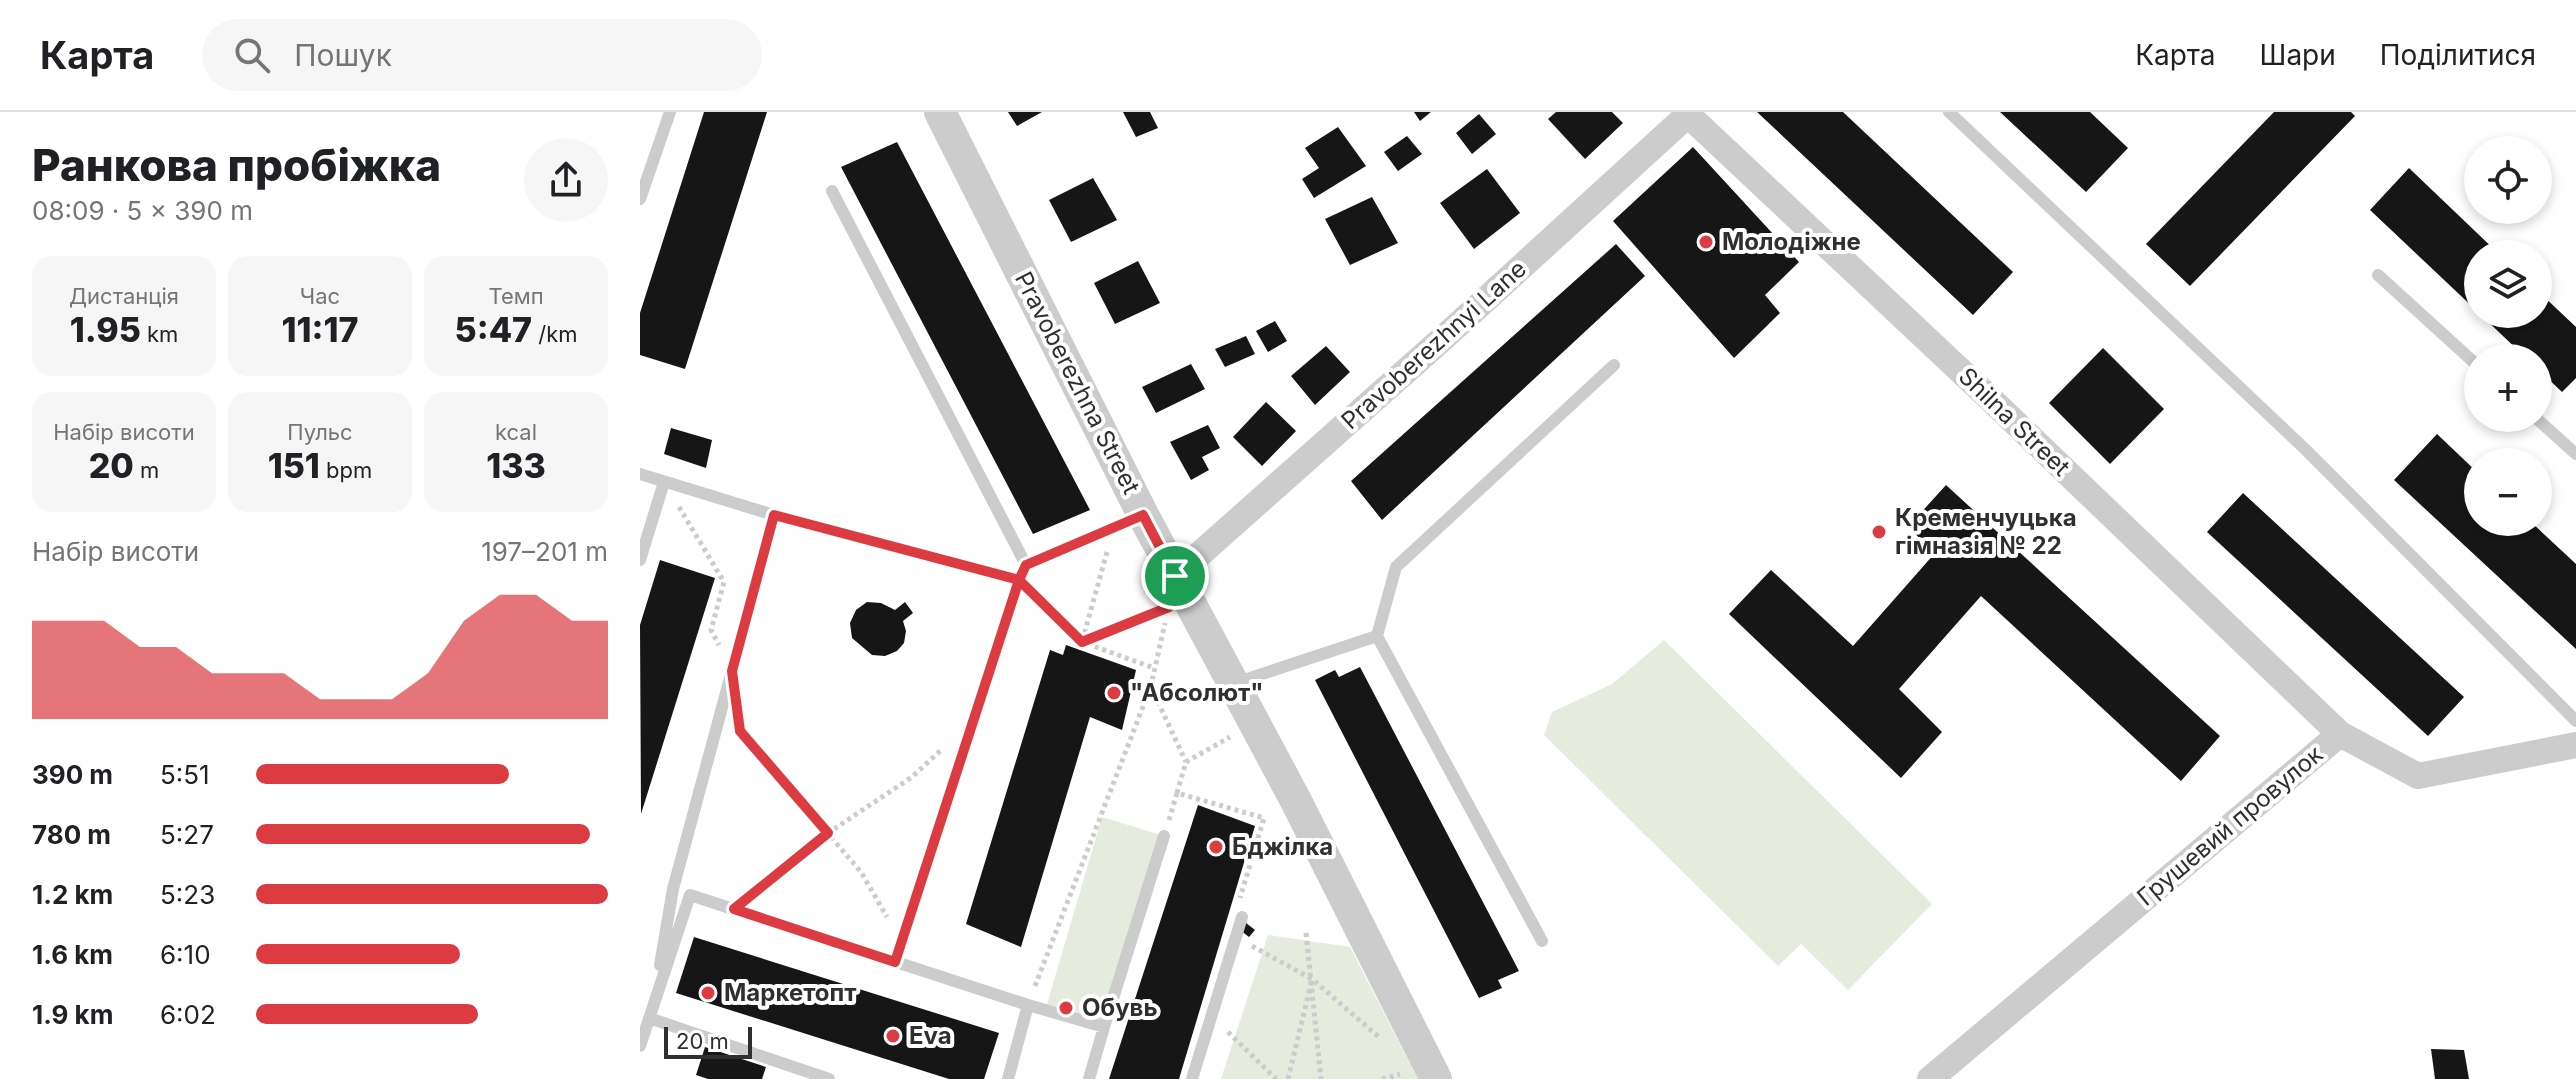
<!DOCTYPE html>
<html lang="uk">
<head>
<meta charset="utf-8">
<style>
	:root { --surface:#fff; --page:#f6f6f6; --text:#202124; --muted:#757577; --line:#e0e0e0; --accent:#dc3c41 }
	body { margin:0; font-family:Inter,sans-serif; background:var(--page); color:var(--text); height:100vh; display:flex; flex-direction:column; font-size:30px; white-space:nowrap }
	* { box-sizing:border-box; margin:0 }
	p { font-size:26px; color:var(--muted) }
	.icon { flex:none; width:44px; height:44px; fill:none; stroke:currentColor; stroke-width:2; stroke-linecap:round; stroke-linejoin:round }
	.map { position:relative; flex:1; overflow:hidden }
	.panel { display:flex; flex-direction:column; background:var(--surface); width:640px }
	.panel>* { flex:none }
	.tools { position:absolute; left:1824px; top:24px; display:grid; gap:16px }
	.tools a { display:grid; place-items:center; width:88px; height:88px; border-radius:50%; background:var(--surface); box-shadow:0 4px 12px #0003; font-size:40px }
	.scale { position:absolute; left:24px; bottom:20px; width:88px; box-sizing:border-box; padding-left:8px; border:4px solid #2f2f2f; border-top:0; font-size:22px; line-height:28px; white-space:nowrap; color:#2f2f2f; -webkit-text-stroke:6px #fff; paint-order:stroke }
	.pin { position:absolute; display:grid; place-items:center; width:68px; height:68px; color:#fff; margin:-34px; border:4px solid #fff; border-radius:50%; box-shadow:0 2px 8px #0007 }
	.round { display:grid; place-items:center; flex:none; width:84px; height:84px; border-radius:42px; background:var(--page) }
	.overview { display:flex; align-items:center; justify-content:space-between; height:136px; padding:0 32px }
	h1 { font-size:44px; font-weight:800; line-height:60px }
	.metrics { display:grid; grid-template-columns:repeat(3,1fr); gap:12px; height:136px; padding:8px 32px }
	.metrics div { display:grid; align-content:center; border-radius:20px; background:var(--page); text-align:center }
	.metrics b { font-size:34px; font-weight:800 }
	.metrics small { font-size:22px; font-weight:400 }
	.metrics p { font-size:22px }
	.chart { height:224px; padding:16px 32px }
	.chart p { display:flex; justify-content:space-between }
	.chart svg { width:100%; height:144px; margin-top:8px; fill:var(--accent); opacity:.7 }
	ul { padding:0 32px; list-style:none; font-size:26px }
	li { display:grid; grid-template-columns:128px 96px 1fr; align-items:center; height:60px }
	li i { height:20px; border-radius:10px; background:var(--accent) }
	header { display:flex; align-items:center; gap:48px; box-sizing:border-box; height:112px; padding:0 40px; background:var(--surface); border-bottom:2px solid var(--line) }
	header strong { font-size:38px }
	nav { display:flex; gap:44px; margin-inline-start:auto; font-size:28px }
	.search { width:560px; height:72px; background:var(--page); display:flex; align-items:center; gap:20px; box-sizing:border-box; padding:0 28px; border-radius:44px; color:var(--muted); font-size:30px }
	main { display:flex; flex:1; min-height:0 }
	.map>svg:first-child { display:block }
</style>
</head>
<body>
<header>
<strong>Карта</strong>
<div class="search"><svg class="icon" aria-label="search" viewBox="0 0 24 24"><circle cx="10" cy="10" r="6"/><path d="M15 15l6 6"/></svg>Пошук</div>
<nav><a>Карта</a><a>Шари</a><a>Поділитися</a></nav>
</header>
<main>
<section class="panel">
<div class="overview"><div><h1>Ранкова пробіжка</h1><p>08:09 · 5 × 390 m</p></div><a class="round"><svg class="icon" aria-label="share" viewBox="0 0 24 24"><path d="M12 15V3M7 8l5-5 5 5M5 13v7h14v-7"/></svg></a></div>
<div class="metrics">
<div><p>Дистанція</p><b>1.95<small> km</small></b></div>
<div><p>Час</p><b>11:17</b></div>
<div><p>Темп</p><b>5:47<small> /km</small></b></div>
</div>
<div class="metrics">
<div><p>Набір висоти</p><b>20<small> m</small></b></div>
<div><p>Пульс</p><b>151<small> bpm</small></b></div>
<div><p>kcal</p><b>133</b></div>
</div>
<div class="chart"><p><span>Набір висоти</span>197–201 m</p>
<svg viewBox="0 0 160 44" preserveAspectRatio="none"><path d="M0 44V14L10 14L20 14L30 22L40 22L50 30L60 30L70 30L80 38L90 38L100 38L110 30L120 14L130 6L140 6L150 14L160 14V44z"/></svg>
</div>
<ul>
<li><b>390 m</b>5:51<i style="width:72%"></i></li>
<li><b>780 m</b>5:27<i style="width:95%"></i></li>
<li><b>1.2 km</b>5:23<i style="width:100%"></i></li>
<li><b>1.6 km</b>6:10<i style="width:58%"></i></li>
<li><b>1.9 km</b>6:02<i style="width:63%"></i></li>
</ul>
</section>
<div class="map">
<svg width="1936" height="967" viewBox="0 0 1936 967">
	<rect width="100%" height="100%" fill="#fff"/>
	<path fill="#e5ecde" d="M1024 528 1292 792 1208 878 1161 832 1138 854 904 623 912 600 972 572Z
		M462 705 524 724 464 915 405 899Z
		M628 823 710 835 778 967H581Z"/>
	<path fill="#161616" d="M64 0H127L45 257 0 243V201Z
		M368 0H402L377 14Z
		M483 0H510L518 16 496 25Z
		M774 0H791L780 9Z
		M916 0H972L983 11 945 47 908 7Z
		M1117 0H1203L1373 160 1333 203Z
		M1360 0H1450L1488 36 1446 80Z
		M1634 0H1711L1715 4 1550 174 1506 132Z
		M839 2 856 22 832 42 816 21Z
		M698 15 726 54 674 86 662 67 679 56 665 36Z
		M767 24 782 42 758 59 744 40Z
		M257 30 450 398 393 422 201 55Z
		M1053 35 1159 150 1125 183 1140 201 1094 246 973 109Z
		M1769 56 1859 142H1838V200L1730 98Z
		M847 57 880 101 834 137 800 91Z
		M453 66 477 108 431 130 409 88Z
		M732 85 758 131 710 153 685 107Z
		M976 132 1005 164 742 408 711 369Z
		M498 149 520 191 475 212 454 171Z
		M1898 179 1936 215V266L1922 280 1898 257V246H1886L1840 202H1898Z
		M635 209 647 229 628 240 616 219Z
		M606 224 615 242 585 255 575 237Z
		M686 234 710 260 675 293 651 264Z
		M1463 236 1524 297 1470 352 1409 291Z
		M551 252 565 277 516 301 502 275Z
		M626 290 656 319 622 354 593 325Z
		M568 313 580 336 562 345 569 358 551 368 530 330Z
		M31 316 72 328 66 356 24 342Z
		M1797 322 1838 361V410H1891L1936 452V537L1754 368Z
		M1306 373 1580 624 1541 669 1341 484 1259 577 1302 620 1261 666 1089 502 1131 458 1213 534 1295 441 1268 415Z
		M1603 381 1824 585 1788 624 1567 420Z
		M20 448 75 466 1 702 0 513Z
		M227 490 241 491 255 498 265 490 273 501 263 509 266 519 264 531 257 539 245 544 232 543 212 526 210 511 216 498Z
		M426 533 496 558 482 618 450 605 381 835 326 812 410 538 423 543Z
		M720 555 879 859 858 868 862 876 839 886 675 568 695 558 699 565Z
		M558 693 615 714 539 967H469Z
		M606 811 615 818 609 825 600 818Z
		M54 825 359 921 344 967H309L36 881Z
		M422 890 433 893 430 902 419 899Z
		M65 935 126 955 122 967H68L56 963Z
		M1791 937 1824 938 1829 967H1795Z"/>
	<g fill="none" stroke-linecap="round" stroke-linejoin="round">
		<path stroke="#ccc" stroke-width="5" stroke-dasharray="4 4" stroke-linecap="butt" d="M39 395 84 470 71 518 79 533
			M467 440 442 530 520 499
			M395 483 442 530 514 556
			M511 575 546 650
			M99 615 100 619 221 760 247 805
			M537 681 546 650 590 625
			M529 708 537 681 624 706 600 786
			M113 782 188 721 272 665 301 638
			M666 821 681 967
			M612 834 672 867 740 926
			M395 874 511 574 525 511
			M588 920 636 967
			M648 967 671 872
			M742 967 760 962"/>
		<path stroke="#ccc" stroke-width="12" d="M1309 0 1667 339 1936 609
			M192 79 386 453
			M0 87 30 0
			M1738 163 1838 254
			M1896 306 1936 342
			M0 362 134 403 379 468
			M0 448 24 370
			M737 524 756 455 974 253
			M595 571 737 524 902 829
			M255 850 379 468 386 453 503 403
			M20 853 33 777 134 403
			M9 906 189 967
			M0 934 50 783 388 893
			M368 967 388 893 464 915 524 724
			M449 967 464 915
			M552 967 602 805"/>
		<path stroke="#ccc" stroke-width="26" d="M1045 0 1342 279 1700 622
			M535 464 810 220 1051 0
			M1290 967 1700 622 1778 664 1936 633"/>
		<path stroke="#ccc" stroke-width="32" d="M300 0 503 403 655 687 796 967"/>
	</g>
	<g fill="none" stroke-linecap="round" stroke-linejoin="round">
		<defs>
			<path id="route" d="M535 464 503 403 386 453 379 468 255 850 94 797 188 721 100 619 92 559 134 403 379 468 442 530 529 495 535 464"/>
		</defs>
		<use href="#route" stroke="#fff" stroke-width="16"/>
		<use href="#route" stroke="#dc3c41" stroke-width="10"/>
	</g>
	<g fill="#dc3c41" stroke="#fff" stroke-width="3">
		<circle cx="1066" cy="130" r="8"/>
		<circle cx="1239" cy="420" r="8"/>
		<circle cx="474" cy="581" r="8"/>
		<circle cx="576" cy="735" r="8"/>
		<circle cx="68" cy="881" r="8"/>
		<circle cx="426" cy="896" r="8"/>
		<circle cx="253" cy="924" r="8"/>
	</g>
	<g text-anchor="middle" stroke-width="8" stroke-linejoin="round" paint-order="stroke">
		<g font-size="24" font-weight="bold" fill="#2f2f2f" stroke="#fff" text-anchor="start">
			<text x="1082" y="138">Молодіжне</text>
			<text x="1255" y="414">Кременчуцька<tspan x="1255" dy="28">гімназія № 22</tspan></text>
			<text x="490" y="589">"Абсолют"</text>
			<text x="592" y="743">Бджілка</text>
			<text x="84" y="889">Маркетопт</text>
			<text x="442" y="904">Обувь</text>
			<text x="269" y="932">Eva</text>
		</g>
		<g font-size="24" fill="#2f2f2f" stroke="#fff">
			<text transform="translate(794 233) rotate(-42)" y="8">Pravoberezhnyi Lane</text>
			<text transform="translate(437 271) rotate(63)" y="8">Pravoberezhna Street</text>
			<text transform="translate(1374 310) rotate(44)" y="8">Shilna Street</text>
			<text transform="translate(1590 714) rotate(-40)" y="8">Грушевий провулок</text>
		</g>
	</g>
</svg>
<div class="tools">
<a><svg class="icon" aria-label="locate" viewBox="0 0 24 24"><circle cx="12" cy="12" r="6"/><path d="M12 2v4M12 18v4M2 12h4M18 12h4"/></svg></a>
<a><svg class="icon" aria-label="layers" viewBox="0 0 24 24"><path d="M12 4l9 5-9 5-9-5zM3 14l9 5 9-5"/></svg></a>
<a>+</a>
<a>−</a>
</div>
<div class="scale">20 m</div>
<div class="pin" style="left:535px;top:464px;background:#1e9e55"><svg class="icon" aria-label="arrive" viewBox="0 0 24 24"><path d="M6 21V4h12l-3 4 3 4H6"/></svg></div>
</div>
</main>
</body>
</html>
